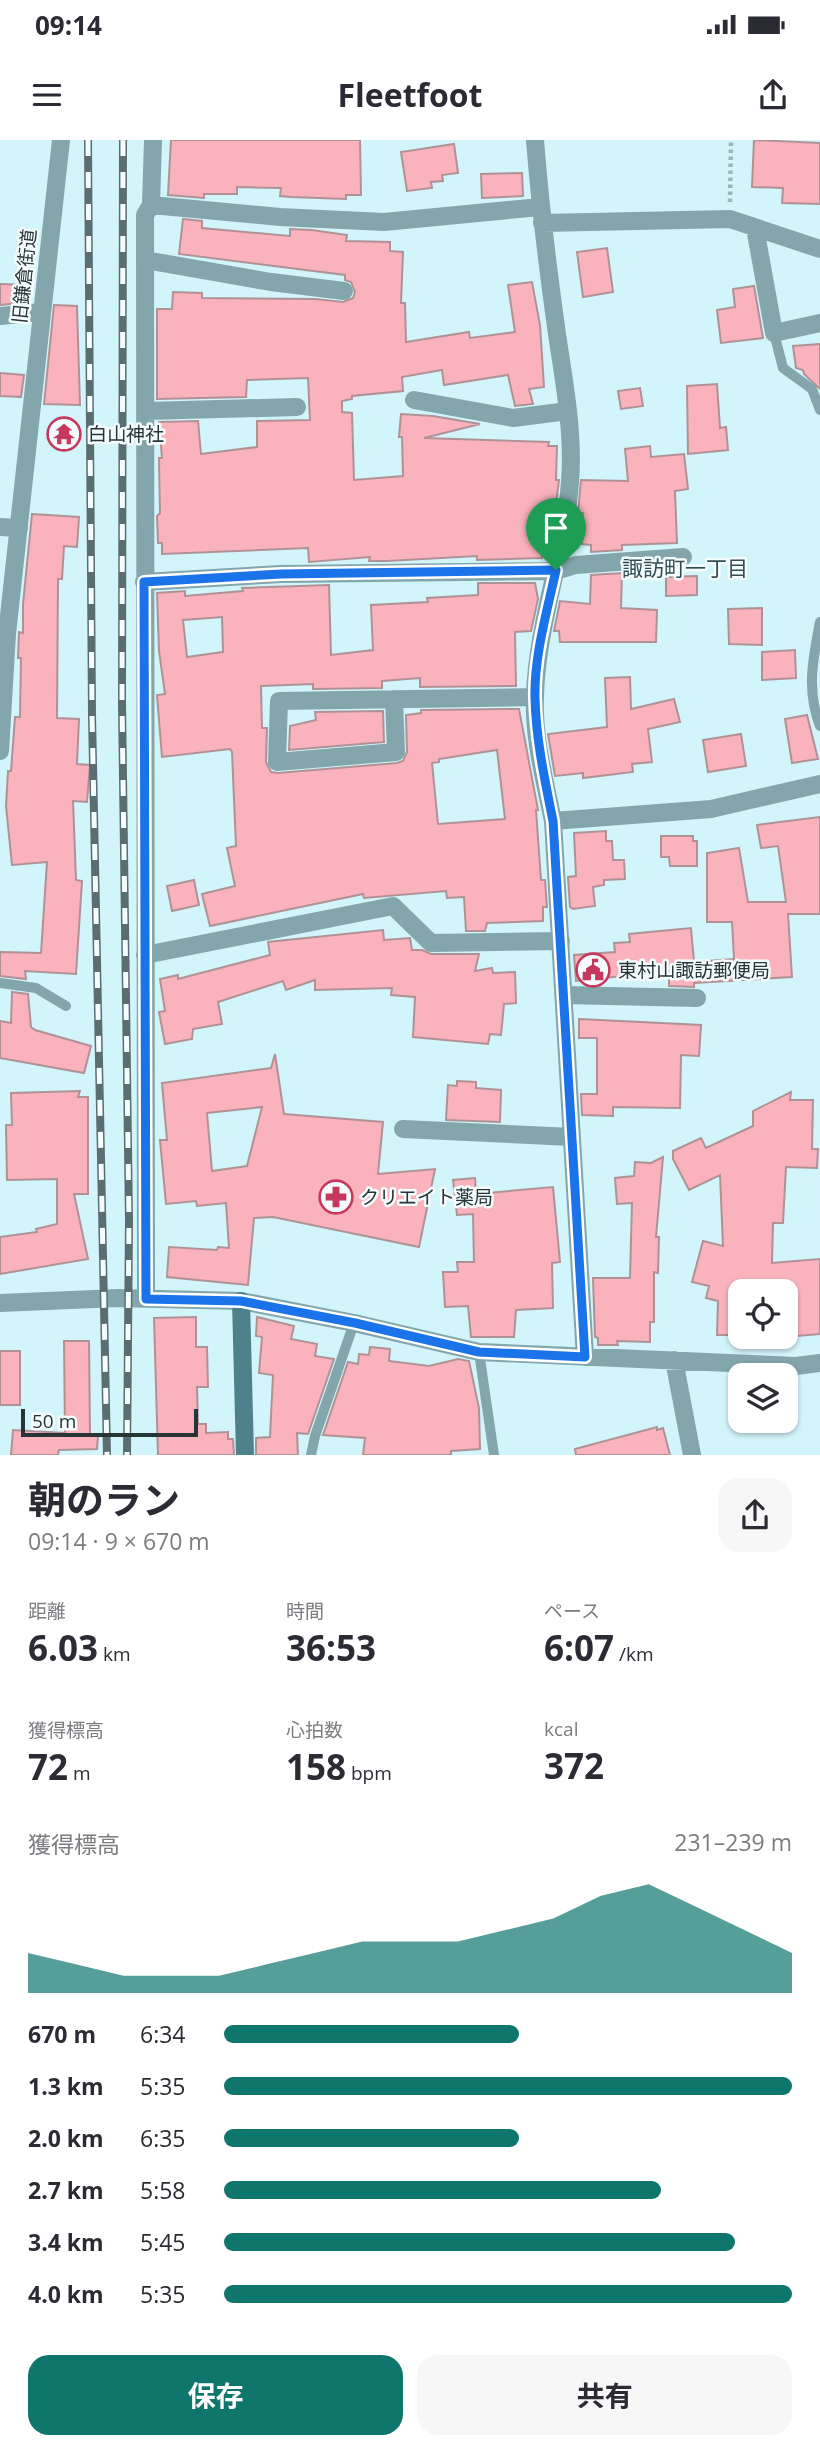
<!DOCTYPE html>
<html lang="ja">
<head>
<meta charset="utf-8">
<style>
	:root { --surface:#fff; --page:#f7f7f7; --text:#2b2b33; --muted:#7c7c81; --accent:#0f766e }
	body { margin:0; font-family:"Open Sans","Noto Sans JP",sans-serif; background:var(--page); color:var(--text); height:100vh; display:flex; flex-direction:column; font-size:26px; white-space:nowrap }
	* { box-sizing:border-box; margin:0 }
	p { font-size:23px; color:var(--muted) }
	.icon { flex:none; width:38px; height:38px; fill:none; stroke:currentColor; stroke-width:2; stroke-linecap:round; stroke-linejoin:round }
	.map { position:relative; height:1315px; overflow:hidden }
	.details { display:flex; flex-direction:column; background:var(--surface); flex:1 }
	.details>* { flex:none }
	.controls { position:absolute; left:728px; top:1139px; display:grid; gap:14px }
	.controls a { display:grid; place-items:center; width:70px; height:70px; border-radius:14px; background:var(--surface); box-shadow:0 2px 5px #0004; font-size:35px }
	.scale { position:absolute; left:21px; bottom:18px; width:177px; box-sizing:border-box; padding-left:7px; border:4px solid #283538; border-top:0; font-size:19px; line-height:24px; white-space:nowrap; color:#283538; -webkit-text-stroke:5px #f5fcfd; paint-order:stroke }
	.pin { position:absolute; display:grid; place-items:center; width:60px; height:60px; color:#fff; margin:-72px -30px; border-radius:50% 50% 50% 0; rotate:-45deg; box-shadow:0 0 7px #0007 }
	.pin .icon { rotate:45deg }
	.round { display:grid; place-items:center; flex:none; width:74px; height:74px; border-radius:21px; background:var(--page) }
	.summary { display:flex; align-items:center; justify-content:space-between; height:119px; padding:0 28px }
	h1 { font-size:38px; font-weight:700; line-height:52px }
	.metrics { display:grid; grid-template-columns:repeat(3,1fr); gap:10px; height:119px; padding:7px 28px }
	.metrics div { display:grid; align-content:center }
	.metrics b { font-size:35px; font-weight:700 }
	.metrics small { font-size:19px; font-weight:400 }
	.metrics p { font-size:19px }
	.chart { height:196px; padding:14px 28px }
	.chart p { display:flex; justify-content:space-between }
	.chart svg { width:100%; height:126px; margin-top:7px; fill:var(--accent); opacity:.7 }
	.cta { display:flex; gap:14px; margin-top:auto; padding:14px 28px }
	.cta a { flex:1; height:80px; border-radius:21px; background:var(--accent); color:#fff; font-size:28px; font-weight:700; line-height:80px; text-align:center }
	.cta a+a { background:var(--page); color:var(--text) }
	ul { padding:0 28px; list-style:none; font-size:23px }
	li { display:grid; grid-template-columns:112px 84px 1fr; align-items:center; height:52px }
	li i { height:18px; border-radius:9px; background:var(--accent) }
	.status { display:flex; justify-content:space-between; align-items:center; height:49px; padding:0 35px; background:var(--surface); direction:ltr }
	.status svg { height:19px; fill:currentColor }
	header { display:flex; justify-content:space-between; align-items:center; height:91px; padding:0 28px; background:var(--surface); font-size:32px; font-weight:700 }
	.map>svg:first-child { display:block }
</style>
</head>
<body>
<div class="status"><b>09:14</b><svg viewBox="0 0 49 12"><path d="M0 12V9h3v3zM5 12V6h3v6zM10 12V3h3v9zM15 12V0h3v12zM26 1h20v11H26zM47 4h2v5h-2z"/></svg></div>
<header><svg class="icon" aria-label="menu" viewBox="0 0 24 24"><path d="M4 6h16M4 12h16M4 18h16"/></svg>Fleetfoot<svg class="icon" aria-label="share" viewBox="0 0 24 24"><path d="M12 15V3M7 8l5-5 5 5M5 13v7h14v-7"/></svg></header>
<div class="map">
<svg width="820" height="1315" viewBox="0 0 820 1315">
	<rect width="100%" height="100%" fill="#d2f4fb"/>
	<path fill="#fab3bd" stroke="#b09296" stroke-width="2" fill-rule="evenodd" d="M171 0H360L361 55H346V59L291 57 280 56 281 48 237 47V54H204V58L168 55Z
		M754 0 820 3V64L782 63 783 48 752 47Z
		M454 4 458 33 442 35 443 41 431 42 432 48 407 51 401 12Z
		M522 33 523 56 482 58 481 34Z
		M183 79 202 81V88L290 96V89L312 90 347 95 346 101 390 102V111L403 112 401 163H405L406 202 469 192 470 198 515 192 508 145 532 142 540 185 544 247 529 249 533 264 515 266 508 235 444 245 442 230 402 237 403 251 352 256V259L342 261V272L352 273 354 340 403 336 402 297H399L401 274 433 276 480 284 424 298 549 302 548 306H557L556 340H559L555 372H541L542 418 477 420V416L387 421H369L370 417 309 422 308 408 162 414V403H158L157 376 160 373 159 318H162L159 282 198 281 201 314 257 307V281L310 280 308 238 247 240 246 257 157 259V169H172L173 152 202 153V158L315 159 343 162 353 158 355 152 351 142 345 140V135L179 114Z
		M607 108 613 152 583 157 577 112Z
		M0 144 31 145 30 162 0 165Z
		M754 146 763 198 721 203 717 170 735 167 733 149Z
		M54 165 77 166 80 265 44 264Z
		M820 204V249L804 234 803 230 796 228 793 206Z
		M0 233 24 235 21 257 0 256Z
		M717 244 720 288 726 287 728 310 688 314 687 246Z
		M640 248 643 266 621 269 618 251Z
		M650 306 651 317 684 314 688 349 675 351 677 403 622 405V410L591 412V405L582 404 583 373H578L581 340 628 341 625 309Z
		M32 374 79 377 77 407 64 406 62 439H58L57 578 79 579 77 624 90 625 87 662 73 661 76 740 82 741 76 834 25 831 26 839 0 836V812L41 813 47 722 12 725 6 666 8 631H11L15 577H20L21 518H18L19 492 23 493V464Z
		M622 433 621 468 657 470 656 502H560L559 491H554L560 461 590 464 591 435Z
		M697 436V455L666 456V437Z
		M478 443H535L538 459 531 491 515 492 516 546 420 547V538L382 541V548L313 549V544L261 546 262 588H267L266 622 271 632 278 633 397 623 403 621 407 612 406 575 421 573V570L519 569 538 670H536L541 740H545L547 767H543V781L487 783 485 791H466L464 757 447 758 446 751 364 758 363 754 210 786 202 754 235 746 227 708 236 706 232 612 230 609 162 617 157 555 165 554 159 511 157 453 185 451V456L243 451 242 448 329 445 331 515 373 510 371 465 428 462 427 458 478 455ZM222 477 223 512 187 517 183 480ZM497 610 505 679 438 684 432 623 439 622V619Z
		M762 468V505L729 504 728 469Z
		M795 510 796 538 762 540V512Z
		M630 537 631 569 674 559 680 582 648 589 652 622 632 624 633 632 583 638V633L555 636 548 594 607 587 605 538Z
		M383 571 384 602 289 610 290 586 316 580 315 572Z
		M807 575 818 619 792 623 785 579Z
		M741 594 746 626 708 632 703 600Z
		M820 677V774H788L792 837 694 843V847L669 846V831L576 841 574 815 615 812 614 803 630 802 629 794 691 788 694 822 734 819 732 782H707V713L739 708 748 762H786L778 706 761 708 757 685Z
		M606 691V701H612L613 720H624L625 739 604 740V745L593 747 595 766 573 769 570 767 568 737 576 736 574 693Z
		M661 696H693V701H697V726H670L669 717H661Z
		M194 740 199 765 172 771 167 746Z
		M383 790 384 800 410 798 412 810H422L431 814H479L475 831 492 828 493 833 515 832 516 863 504 864 501 895 490 894 488 904 413 897 415 857 391 855 392 848 315 850V840L286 850 283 841 218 862 222 884 193 889 192 899 165 904 159 872 165 871 160 839 178 835V839L270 815 268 802Z
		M12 852 28 854 31 887 35 890 91 906 84 933 0 918V881L11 883Z
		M579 879 701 885 699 916 681 915 680 968 613 967V976L582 975 581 954H597V898H579Z
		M275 914 284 974 383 982 378 1034 435 1029 419 1107 273 1077 254 1078 248 1145 167 1137 169 1107 217 1110 218 1107 229 1108 226 1063 197 1066 196 1061 166 1064 160 1000H167L162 943 271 928ZM262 967 247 1026 212 1031 207 973Z
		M457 941 476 942V948L501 950 500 982 446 980 448 945 457 946Z
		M80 951 78 957H88V1054H74L88 1119 0 1134V1097L37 1092 36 1089 57 1084V1039L7 1040 6 985H12L11 953Z
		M791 952 790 960H813L812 1009H818L817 1028 786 1027 783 1083H773L772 1123 820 1119V1194L797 1196 795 1164H788L787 1145 739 1152V1195H717L718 1161 706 1158 709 1146 692 1142 703 1101 723 1106 720 1035 689 1050 673 1019V1011L701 998 706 1008 753 986V971Z
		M663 1017 656 1097H659L658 1133 654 1132V1182H650V1202L617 1201 618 1205H598V1198L595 1197 593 1138H630L632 1063 617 1064 615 1038 634 1036 635 1022 651 1023Z
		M475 1038 476 1054 553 1047 560 1122 552 1123 553 1168 516 1170 514 1197H471L468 1166 445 1167 443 1132H458L457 1122H474L473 1074 457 1075 453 1040Z
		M196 1177V1207H207L208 1247H197L198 1284H206V1293L228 1292V1299H233L234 1315H158L154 1178Z
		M257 1177 294 1186 291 1199 317 1204 315 1216 334 1219 308 1294 297 1293 298 1315H256V1298L270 1297 273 1235 259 1233 262 1197 256 1196Z
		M64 1201H89L90 1295H98L97 1309 59 1310 58 1315H11L13 1290 65 1293Z
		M370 1207 390 1209 389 1221 429 1226 458 1219 469 1221 479 1268 480 1309 451 1311V1315H363L365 1298 323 1295 348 1222 358 1224 359 1214 369 1215Z
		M0 1211H20V1265H0Z
		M657 1287V1290L663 1288 670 1315H576L575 1309Z"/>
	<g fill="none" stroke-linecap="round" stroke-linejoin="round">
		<path stroke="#9bb7bc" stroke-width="4.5" stroke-dasharray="3.5 3.5" stroke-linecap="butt" d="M730 62 731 0"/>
		<path stroke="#83a5ac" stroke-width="10" d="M774 193 783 228 812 249 820 270
			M820 482C813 519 806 550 820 586
			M0 843 36 848 66 866
			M479 1212 494 1315
			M311 1315 315 1296 354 1183"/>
		<path stroke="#83a5ac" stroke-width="18" d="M535 0C540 65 548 130 557 194 564 242 574 293 570 342 565 414 537 483 535 556 533 597 545 641 553 681L585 1217
			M151 65 280 77 384 82 540 67
			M542 83 730 79 820 109
			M755 88 774 193 820 183
			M145 120 271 142 344 151
			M0 176 41 172
			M414 260 513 278 568 271
			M146 271 297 267
			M0 387 19 388
			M144 442 281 434 556 431 576 425 683 417
			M394 559 396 612 277 622 279 561 535 557
			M0 611 7 494 61 0
			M553 681 711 669 820 644
			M145 815 393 766 431 803 561 801
			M564 855 697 858
			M403 989 572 997
			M146 1159 145 75 151 65 153 0
			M0 1163 118 1158 241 1161 354 1183 479 1212 796 1226 820 1223
			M674 1220 692 1315"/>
		<path stroke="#4e818c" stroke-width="18" d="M241 1161 245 1315"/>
		<defs>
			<path id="rail" d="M88 0 92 575 107 1315
				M123 0 122 563 129 1081 127 1315"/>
		</defs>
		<use href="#rail" stroke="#5a6e72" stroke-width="8"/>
		<use href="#rail" stroke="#f5fcfd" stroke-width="5" stroke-dasharray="16" stroke-linecap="butt"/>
	</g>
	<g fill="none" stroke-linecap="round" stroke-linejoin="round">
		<defs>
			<path id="route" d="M556 430C547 472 534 516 535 558 536 600 545 641 553 681L585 1217 479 1212 355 1183 241 1161 146 1159 144 442 281 434Z"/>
		</defs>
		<use href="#route" stroke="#fff" stroke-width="14"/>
		<use href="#route" stroke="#1a73e8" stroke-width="9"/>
	</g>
	<defs>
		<symbol id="temple-ring" viewBox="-11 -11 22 22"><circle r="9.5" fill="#f5fcfd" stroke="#c7385e" stroke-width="1.5"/><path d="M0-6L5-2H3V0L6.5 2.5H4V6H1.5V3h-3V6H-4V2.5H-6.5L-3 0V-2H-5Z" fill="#c7385e"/></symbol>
		<symbol id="civic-ring" viewBox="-11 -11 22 22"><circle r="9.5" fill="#f5fcfd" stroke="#c7385e" stroke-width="1.5"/><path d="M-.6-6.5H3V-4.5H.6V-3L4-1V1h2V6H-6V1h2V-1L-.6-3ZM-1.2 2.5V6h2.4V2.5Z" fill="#c7385e"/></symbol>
		<symbol id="pharmacy-ring" viewBox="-11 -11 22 22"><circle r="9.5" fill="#f5fcfd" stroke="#c7385e" stroke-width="1.5"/><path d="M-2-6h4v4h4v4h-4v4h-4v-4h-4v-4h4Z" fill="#c7385e"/></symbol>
	</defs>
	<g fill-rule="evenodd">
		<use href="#temple-ring" x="45" y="275" width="38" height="38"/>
		<use href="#civic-ring" x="574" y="811" width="38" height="38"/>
		<use href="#pharmacy-ring" x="317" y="1038" width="38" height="38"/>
	</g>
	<g text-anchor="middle" stroke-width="5" stroke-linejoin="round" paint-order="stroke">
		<g font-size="19" fill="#283538" stroke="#f5fcfd">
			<text transform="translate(24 136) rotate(-84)" y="7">旧鎌倉街道</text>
		</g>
		<g font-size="19" fill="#283538" stroke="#f5fcfd" text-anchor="start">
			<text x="88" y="301">白山神社</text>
			<text x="618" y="837">東村山諏訪郵便局</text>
			<text x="360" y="1064">クリエイト薬局</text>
		</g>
		<g font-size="21" fill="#314e54" stroke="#f5fcfd">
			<text x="685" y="436">諏訪町一丁目</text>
		</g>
	</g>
</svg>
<div class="controls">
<a><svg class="icon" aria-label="locate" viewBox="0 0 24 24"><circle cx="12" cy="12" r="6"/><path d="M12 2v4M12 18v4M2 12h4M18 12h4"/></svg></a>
<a><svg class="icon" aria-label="layers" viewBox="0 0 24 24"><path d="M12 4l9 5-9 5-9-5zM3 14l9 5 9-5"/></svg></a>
</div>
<div class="scale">50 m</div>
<div class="pin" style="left:556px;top:430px;background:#1e9e55"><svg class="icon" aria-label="arrive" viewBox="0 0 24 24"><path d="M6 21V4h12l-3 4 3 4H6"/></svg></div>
</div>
<section class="details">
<div class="summary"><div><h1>朝のラン</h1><p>09:14 · 9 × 670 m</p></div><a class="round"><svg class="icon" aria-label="share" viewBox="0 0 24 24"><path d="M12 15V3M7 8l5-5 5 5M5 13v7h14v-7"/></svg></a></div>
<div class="metrics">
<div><p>距離</p><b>6.03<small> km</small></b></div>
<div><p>時間</p><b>36:53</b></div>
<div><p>ペース</p><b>6:07<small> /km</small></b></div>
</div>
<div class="metrics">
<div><p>獲得標高</p><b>72<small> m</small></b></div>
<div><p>心拍数</p><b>158<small> bpm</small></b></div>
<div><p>kcal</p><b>372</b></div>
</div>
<div class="chart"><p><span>獲得標高</span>231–239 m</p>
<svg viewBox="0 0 160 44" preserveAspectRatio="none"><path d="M0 44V30L10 34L20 38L30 38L40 38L50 34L60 30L70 26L80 26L90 26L100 22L110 18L120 10L130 6L140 14L150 22L160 30V44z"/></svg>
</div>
<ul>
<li><b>670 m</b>6:34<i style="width:52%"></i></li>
<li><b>1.3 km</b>5:35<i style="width:100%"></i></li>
<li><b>2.0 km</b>6:35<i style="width:52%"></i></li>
<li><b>2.7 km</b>5:58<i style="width:77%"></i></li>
<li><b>3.4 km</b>5:45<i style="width:90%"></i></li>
<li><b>4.0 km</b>5:35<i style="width:100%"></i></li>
</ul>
<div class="cta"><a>保存</a><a>共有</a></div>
</section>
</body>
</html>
